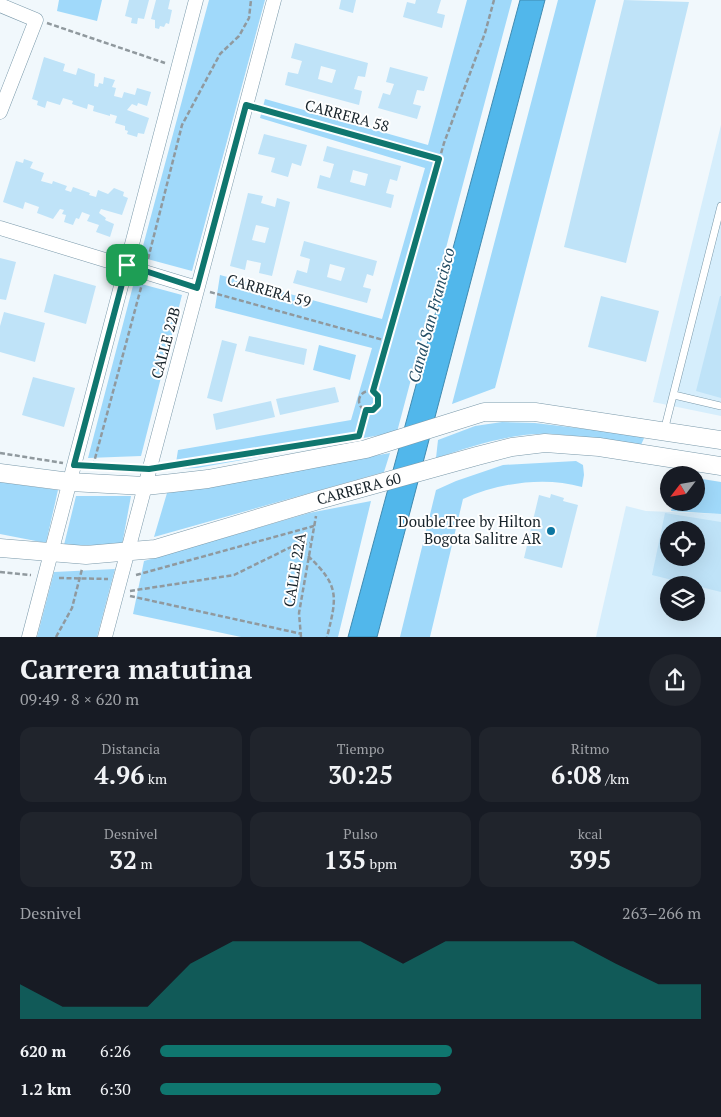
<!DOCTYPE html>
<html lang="es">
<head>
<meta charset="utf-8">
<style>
	:root { --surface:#171b24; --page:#20242c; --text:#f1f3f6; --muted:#9ea1a6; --accent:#0f766e }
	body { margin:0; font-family:"PT Serif",serif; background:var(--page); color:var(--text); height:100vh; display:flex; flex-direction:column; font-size:19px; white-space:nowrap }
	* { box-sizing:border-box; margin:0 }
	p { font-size:16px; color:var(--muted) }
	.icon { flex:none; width:28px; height:28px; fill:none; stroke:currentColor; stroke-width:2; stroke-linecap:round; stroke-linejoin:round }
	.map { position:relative; height:637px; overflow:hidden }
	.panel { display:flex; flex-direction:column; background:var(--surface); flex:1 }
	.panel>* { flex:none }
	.needle { width:32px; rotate:239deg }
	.buttons { position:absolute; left:660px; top:466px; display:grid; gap:10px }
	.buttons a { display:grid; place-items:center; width:45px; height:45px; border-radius:50%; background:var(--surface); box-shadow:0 5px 20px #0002; font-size:25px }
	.pin { position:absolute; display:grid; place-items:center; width:42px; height:42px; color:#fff; margin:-21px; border-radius:10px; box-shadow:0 2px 8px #0006 }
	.round { display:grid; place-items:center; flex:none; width:52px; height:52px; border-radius:26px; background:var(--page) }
	.summary { display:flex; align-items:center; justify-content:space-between; height:85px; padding:0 20px }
	h1 { font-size:28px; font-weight:700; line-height:38px }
	.stats { display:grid; grid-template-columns:repeat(3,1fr); gap:8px; height:85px; padding:5px 20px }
	.stats div { display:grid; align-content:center; border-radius:12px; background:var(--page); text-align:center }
	.stats b { font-size:25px; font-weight:700 }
	.stats small { font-size:14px; font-weight:400 }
	.stats p { font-size:14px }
	.chart { height:140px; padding:10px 20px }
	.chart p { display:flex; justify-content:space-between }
	.chart svg { width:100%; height:90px; margin-top:5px; fill:var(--accent); opacity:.7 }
	ul { padding:0 20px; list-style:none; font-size:16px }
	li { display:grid; grid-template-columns:80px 60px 1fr; align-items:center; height:38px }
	li i { height:12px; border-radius:6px; background:var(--accent) }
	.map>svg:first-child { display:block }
</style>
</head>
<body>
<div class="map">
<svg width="721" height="637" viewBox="0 0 721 637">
	<rect width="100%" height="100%" fill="#f1f8fc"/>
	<path fill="#d6eefc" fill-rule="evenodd" d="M721 125V416L653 402Z
		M626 506 646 511 721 514V637H596ZM669 530H696V558H669ZM669 585H696V612H669Z"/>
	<path fill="#a0d9fa" d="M59 0H102L97 21 57 11Z
		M209 0H265L192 271 140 257Z
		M467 0H512L397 432 197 468 175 469 178 450 351 420 372 348 215 308 220 275 382 319 425 168 260 118 265 99 428 145Z
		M558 0H596L495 388 452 404Z
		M134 282 182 295 141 456 88 458Z
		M319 345 356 355 350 380 313 370Z
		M502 422 535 423 645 436 641 445C612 441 582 436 553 434 513 432 473 446 436 458L438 440 475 426Z
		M390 453 384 472 154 537 167 493Z
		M576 461 583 465 584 475 582 487C544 476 499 483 463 499L430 637H400L436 490 456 481 503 465Z
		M696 478 721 482V514L671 511 673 503 696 502Z
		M0 482 58 490 46 543 0 534Z
		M76 496H131L122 545H64Z
		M371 501 338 637H241L133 614 144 561 309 513Z
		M115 569 97 637H37L54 572Z"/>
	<path fill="#51b7eb" stroke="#408bb1" d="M520 0H545L377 637H348Z"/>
	<path fill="#bfe3f8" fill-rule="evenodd" d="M129 0H149L144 19 138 18 137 24 131 23 132 18 125 16Z
		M156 0H170L168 9 172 10 169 24 166 23 164 27 160 26 159 29 155 28V20L151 19Z
		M341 0H356L353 13 339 9Z
		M416 0H441L437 13 445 15 442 28 403 17 407 2 415 4Z
		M624 0 689 2 626 263 564 247Z
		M295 43 368 63 365 77 358 76 354 89 362 91 359 105 285 85 288 72 298 74 302 61 291 58ZM321 66 336 70 332 83 318 79Z
		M44 57 65 64 63 71 76 75 78 68 95 74 94 86 98 87 99 83 103 84 104 77 115 80 112 87 116 88 114 96 122 98 124 92 135 95 137 88 151 92 147 106 138 103 137 106 132 104 127 110 149 118 144 134 138 133 137 137 127 134 128 131 125 130V126L115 123 117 116 110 114V116L93 111 94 106 88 104 87 109 72 104 73 101 63 98 60 105 47 101 45 108 37 105 38 101 32 99Z
		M390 67 428 77 424 91 417 90 413 104 421 106 417 119 378 108 383 93 390 95 394 84 386 82Z
		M264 134 307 145 301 166 292 163 288 177 271 172 275 158 258 154Z
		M327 146 401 166 397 181 390 179 386 193 394 195 391 208 317 188 320 175 330 178 334 164 323 161ZM353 170 368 174 365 186 350 182Z
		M24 159 33 162 30 168 44 173 41 181 52 184 53 181 67 186 65 190 71 192 73 187 90 193 89 195 96 197 98 190 108 194 114 188 124 192 123 196 128 198 122 215 101 209 99 213 106 218 105 220 114 224 110 237 96 232 99 225 87 221 90 215 82 212 79 219 76 218 73 225 64 222 66 215 62 214 64 210 60 209 53 219 37 213 39 207 25 202 23 209 3 202 16 161 23 163Z
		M248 193 263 196 261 203 275 207 277 198 290 202 272 276 259 273 261 263 247 260 245 270 230 266ZM256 225 269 228 265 243 252 240Z
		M304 241 377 261 373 276 367 274 363 287 371 289 367 303 293 283 297 270 307 273 310 259 300 256ZM330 264 345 268 341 281 327 277Z
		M0 258 16 262 6 300 0 299Z
		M54 274 96 286 86 324 44 312Z
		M601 296 659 311 646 362 588 347Z
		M720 296H721V398L696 391Z
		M4 312 45 323 35 362 0 352V326Z
		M249 336 307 349 304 365 245 351Z
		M222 340 237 344 222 402 207 398Z
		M33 377 75 388 64 427 22 415Z
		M335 387 339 402 280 415 276 399Z
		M271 401 275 417 216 430 213 414Z
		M551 494 564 498 563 501 578 505 562 568 524 558 539 495 550 498Z
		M665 513 721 522V592L652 575ZM669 530H696V558H669Z"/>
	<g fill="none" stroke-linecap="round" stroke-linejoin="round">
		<defs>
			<path id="service" d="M674 395 721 406
				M664 431 721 206"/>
			<path id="minor" d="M0 5 36 20 0 112
				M0 228 197 288
				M29 637 196 0
				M105 637 274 0"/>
			<path id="tertiary" d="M0 473 70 482 145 486 173 483 208 479 366 449 484 412H535L721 440
				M0 548 86 555 155 549 319 500 477 456 512 447 545 443 599 447 721 466"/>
		</defs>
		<use href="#service" stroke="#7a99aa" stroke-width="8"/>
		<use href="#minor" stroke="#7a99aa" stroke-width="15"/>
		<use href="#tertiary" stroke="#7a99aa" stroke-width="19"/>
		<path stroke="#90999e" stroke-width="2.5" stroke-dasharray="5 2.5" stroke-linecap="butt" d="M47 23 165 63
			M259 109 439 159
			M148 259 182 125 220 54 239 36 249 18 251 0
			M210 292 387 341
			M373 391 444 143 485 33 494 0
			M359 401a10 10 0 1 1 20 0a10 10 0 1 1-20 0Z
			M359 435 366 410
			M0 453 63 463
			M93 466 142 284
			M93 466 137 468
			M163 467 286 447
			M308 556C340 586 337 597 327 637
			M0 572 31 575
			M136 575 314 526
			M59 578 108 579
			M130 591 234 575 291 547 310 543
			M130 596 302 634
			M56 637 72 608 82 569
			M301 637 299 613 316 516"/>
		<use href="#service" stroke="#fff" stroke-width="7"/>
		<use href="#minor" stroke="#fff" stroke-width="14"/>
		<use href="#tertiary" stroke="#fff" stroke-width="18"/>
	</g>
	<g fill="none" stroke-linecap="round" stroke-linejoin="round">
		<defs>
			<path id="route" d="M246 105 439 159 373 391 378 396V405L373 410H366L359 436 149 469 74 465 127 265 197 288Z"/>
		</defs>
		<use href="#route" stroke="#fff" stroke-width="10"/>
		<use href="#route" stroke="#0f766e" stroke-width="6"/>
	</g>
	<circle fill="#0d76a1" stroke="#fff" stroke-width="2" cx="551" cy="531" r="5"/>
	<g text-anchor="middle" stroke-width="4" stroke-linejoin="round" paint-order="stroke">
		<g font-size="15" fill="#17232a" stroke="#fff">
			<text transform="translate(347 116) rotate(15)" y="5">CARRERA 58</text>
			<text transform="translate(269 291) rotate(16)" y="5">CARRERA 59</text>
			<text transform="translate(166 343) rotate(-75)" y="5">CALLE 22B</text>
			<text transform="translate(359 489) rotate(-15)" y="5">CARRERA 60</text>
			<text transform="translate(295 570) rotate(-81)" y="5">CALLE 22A</text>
		</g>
		<g font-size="15" fill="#17232a" stroke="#fff" text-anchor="end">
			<text x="541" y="527">DoubleTree by Hilton<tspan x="541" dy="17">Bogota Salitre AR</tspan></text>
		</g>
		<g font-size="16" font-style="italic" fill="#234d64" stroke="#fff">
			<text transform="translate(431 315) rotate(-75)" y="6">Canal San Francisco</text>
		</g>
	</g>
</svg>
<div class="buttons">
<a><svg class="needle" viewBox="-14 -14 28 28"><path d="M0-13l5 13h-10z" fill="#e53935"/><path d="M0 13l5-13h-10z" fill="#9ea1a6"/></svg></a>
<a><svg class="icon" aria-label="locate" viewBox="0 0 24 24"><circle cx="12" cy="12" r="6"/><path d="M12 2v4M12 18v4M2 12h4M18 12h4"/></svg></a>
<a><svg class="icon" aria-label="layers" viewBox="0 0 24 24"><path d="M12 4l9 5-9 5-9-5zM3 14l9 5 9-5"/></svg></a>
</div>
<div class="pin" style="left:127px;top:265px;background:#1e9e55"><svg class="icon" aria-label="arrive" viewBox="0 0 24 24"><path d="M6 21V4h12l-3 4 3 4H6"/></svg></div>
</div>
<section class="panel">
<div class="summary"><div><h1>Carrera matutina</h1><p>09:49 · 8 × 620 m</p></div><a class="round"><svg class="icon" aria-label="share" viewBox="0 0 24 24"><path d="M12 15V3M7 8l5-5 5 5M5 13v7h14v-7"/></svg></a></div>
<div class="stats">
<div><p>Distancia</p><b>4.96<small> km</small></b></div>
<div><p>Tiempo</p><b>30:25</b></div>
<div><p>Ritmo</p><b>6:08<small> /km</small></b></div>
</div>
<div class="stats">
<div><p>Desnivel</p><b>32<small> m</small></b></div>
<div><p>Pulso</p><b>135<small> bpm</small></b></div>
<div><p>kcal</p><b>395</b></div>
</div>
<div class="chart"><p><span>Desnivel</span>263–266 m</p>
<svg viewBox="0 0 160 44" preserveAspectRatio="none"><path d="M0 44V27L10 38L20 38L30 38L40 17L50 6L60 6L70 6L80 6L90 17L100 6L110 6L120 6L130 6L140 17L150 27L160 27V44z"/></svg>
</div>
<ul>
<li><b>620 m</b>6:26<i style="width:54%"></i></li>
<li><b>1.2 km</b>6:30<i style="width:52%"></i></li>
</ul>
</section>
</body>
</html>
